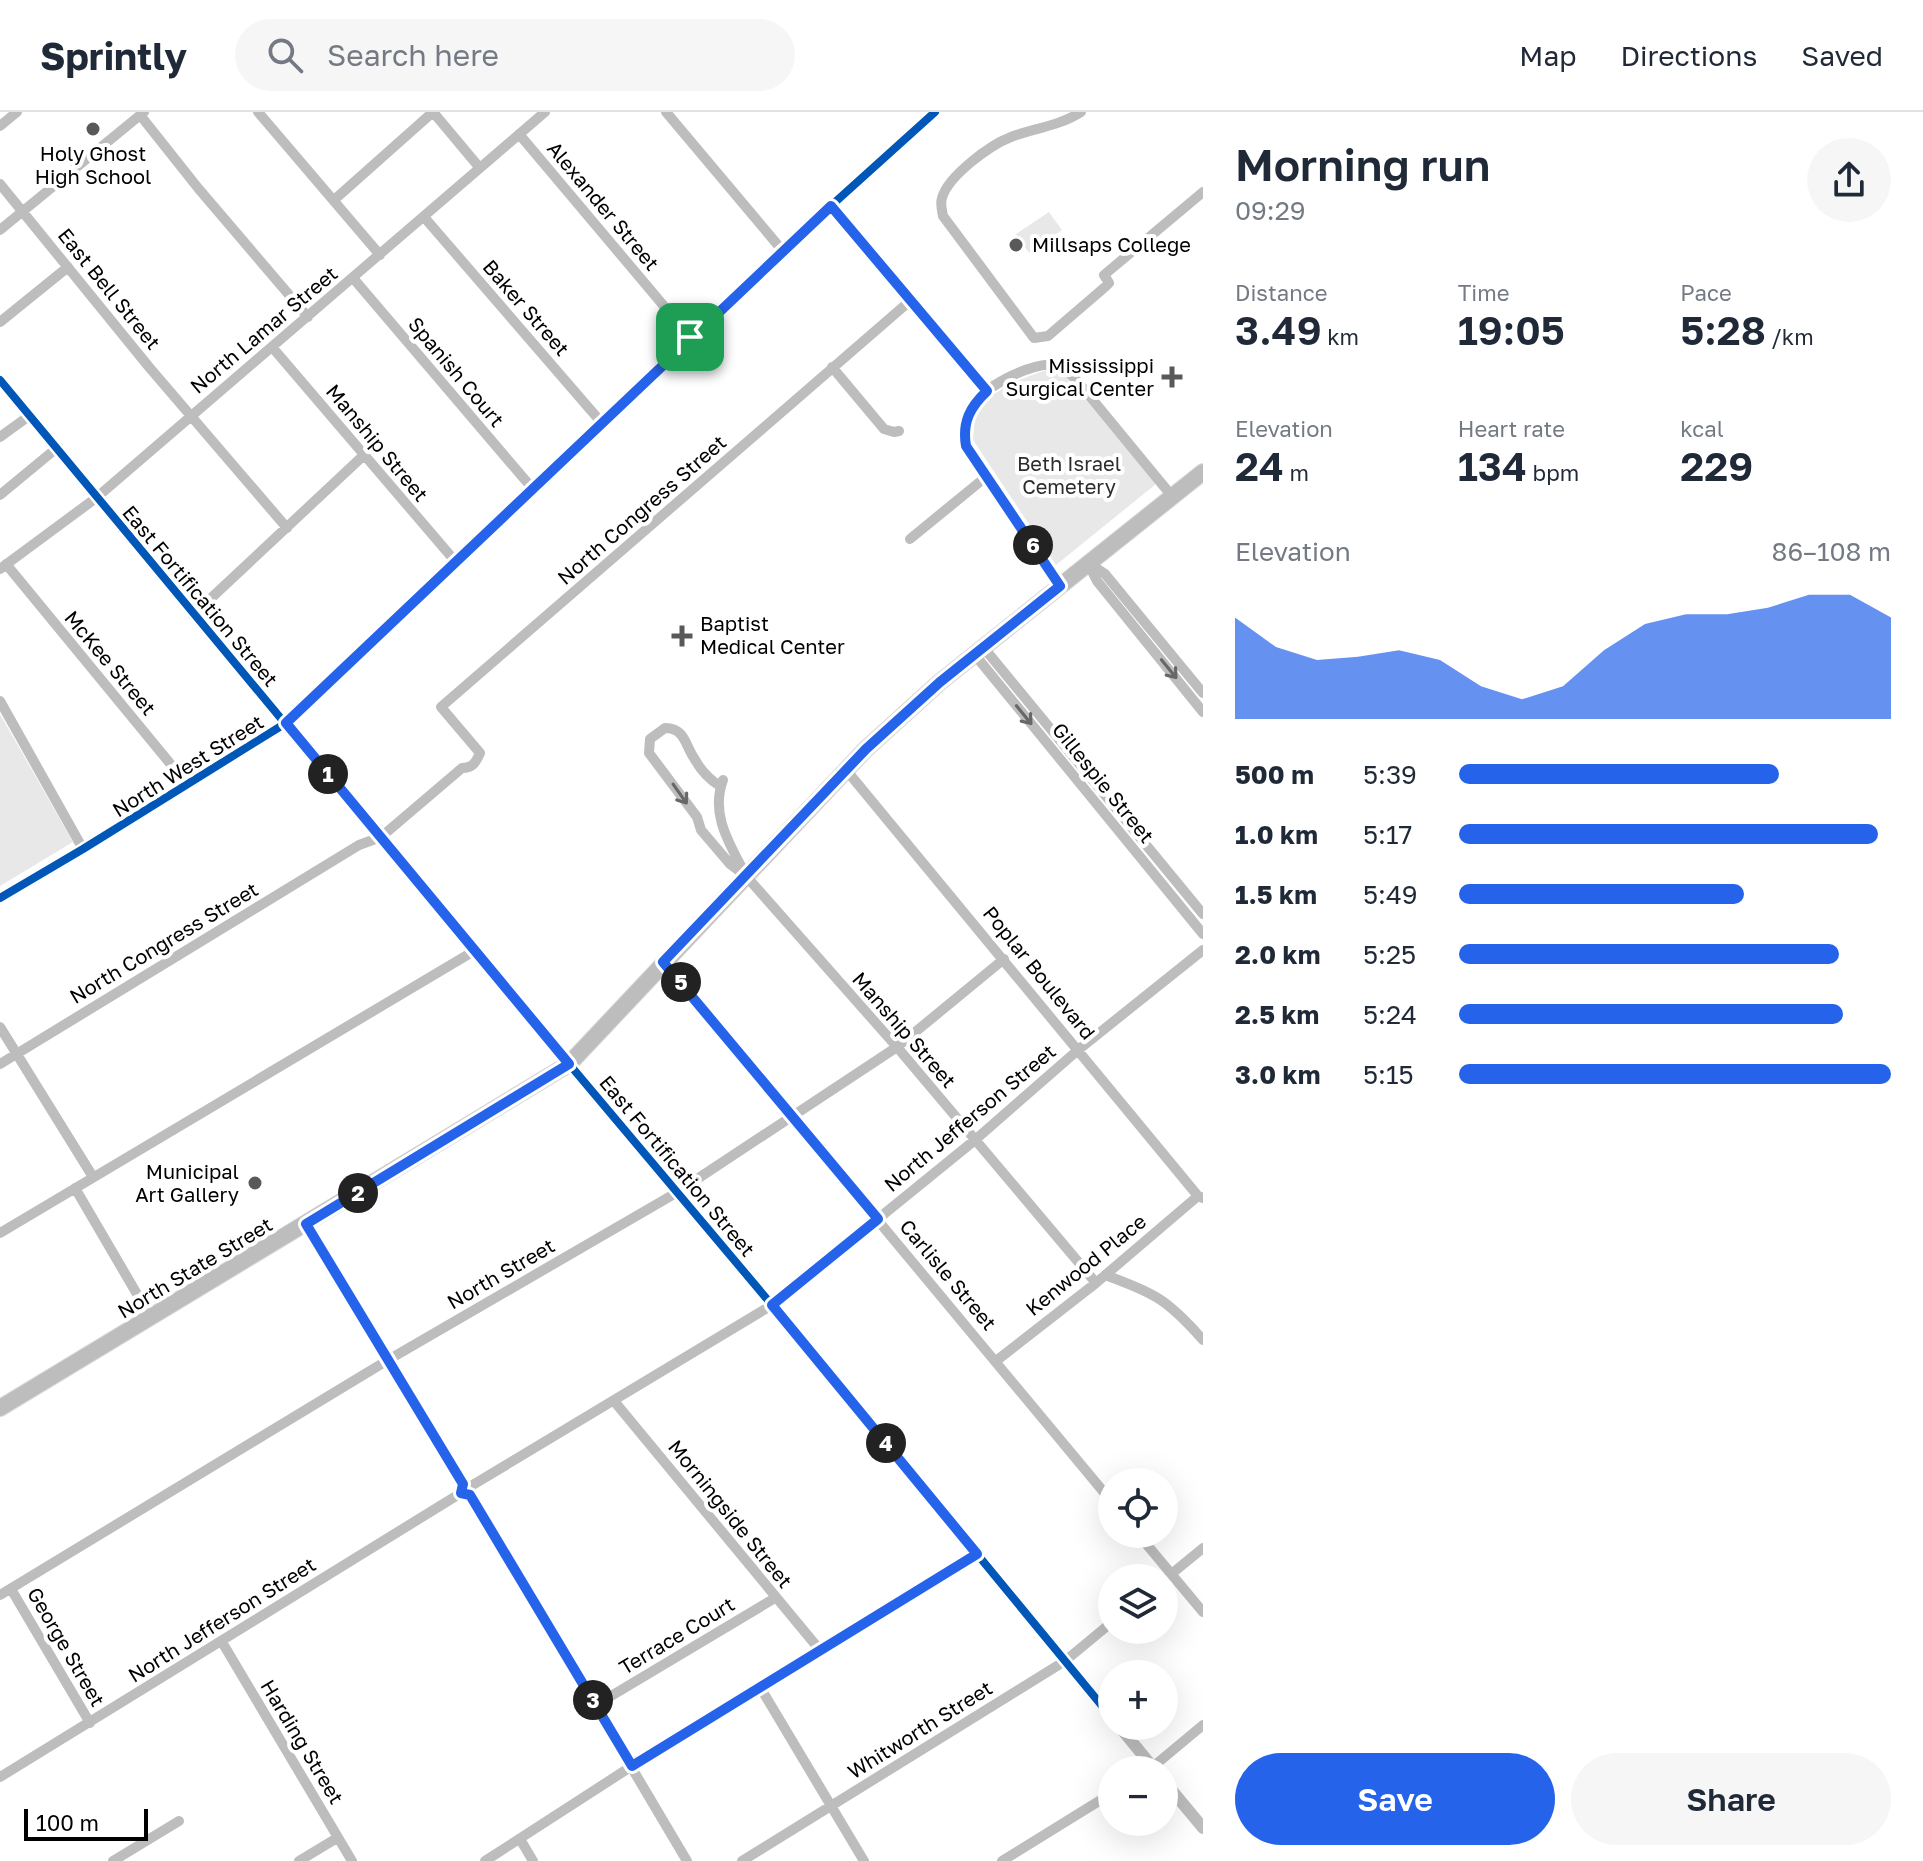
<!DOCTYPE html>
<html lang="en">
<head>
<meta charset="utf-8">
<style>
	:root { --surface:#fff; --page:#f6f6f7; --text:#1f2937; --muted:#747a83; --line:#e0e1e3; --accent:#2563eb }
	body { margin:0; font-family:"Golos Text",sans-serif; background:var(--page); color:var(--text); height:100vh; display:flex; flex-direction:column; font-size:30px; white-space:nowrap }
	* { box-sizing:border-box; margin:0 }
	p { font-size:26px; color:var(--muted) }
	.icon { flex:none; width:44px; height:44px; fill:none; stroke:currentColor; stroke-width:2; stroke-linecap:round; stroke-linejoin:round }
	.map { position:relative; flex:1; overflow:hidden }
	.panel { display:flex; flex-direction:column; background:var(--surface); width:720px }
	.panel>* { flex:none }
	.controls { position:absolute; left:1098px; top:1356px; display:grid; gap:16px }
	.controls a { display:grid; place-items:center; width:80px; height:80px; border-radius:50%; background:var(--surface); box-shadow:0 8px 32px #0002; font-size:40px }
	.scale { position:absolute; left:24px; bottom:20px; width:124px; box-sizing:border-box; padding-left:8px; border:4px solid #000; border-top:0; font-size:22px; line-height:28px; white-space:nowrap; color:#000; -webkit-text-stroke:6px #fff; paint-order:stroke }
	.pin { position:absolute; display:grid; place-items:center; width:68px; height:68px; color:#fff; margin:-34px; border-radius:16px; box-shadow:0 4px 12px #0006 }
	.km { position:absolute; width:40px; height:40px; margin:-20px; border-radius:50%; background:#222; color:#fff; font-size:22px; line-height:40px; text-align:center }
	.round { display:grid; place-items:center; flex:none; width:84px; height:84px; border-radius:42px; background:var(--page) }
	.overview { display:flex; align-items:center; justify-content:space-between; height:136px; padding:0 32px }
	h1 { font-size:44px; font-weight:600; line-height:60px }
	.figures { display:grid; grid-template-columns:repeat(3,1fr); gap:12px; height:136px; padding:8px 32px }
	.figures div { display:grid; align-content:center }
	.figures b { font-size:40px; font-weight:600 }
	.figures small { font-size:22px; font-weight:400 }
	.figures p { font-size:22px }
	.chart { height:224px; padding:16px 32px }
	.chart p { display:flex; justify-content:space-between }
	.chart svg { width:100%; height:144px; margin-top:8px; fill:var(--accent); opacity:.7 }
	.action { display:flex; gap:16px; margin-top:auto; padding:16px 32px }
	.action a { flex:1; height:92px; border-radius:48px; background:var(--accent); color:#fff; font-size:32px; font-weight:600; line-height:92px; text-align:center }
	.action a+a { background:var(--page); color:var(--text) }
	ul { padding:0 32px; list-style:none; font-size:26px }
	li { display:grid; grid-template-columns:128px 96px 1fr; align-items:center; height:60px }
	li i { height:20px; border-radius:10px; background:var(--accent) }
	header { display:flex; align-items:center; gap:48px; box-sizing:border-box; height:112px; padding:0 40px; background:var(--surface); border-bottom:2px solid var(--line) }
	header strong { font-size:38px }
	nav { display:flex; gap:44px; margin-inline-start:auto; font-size:28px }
	.search { width:560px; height:72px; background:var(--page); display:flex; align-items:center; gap:20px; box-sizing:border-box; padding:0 28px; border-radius:44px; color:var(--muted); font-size:30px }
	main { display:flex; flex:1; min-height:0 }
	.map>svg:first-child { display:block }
</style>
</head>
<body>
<header>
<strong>Sprintly</strong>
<div class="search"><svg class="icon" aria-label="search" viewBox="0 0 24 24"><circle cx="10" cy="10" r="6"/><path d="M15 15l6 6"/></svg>Search here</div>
<nav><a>Map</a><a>Directions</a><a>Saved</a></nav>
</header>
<main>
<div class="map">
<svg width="1203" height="1749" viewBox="0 0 1203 1749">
	<rect width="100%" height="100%" fill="#fff"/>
	<path fill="#e8e8e8" d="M1049 100 1062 118 1029 141 1016 122Z
		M1048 258 1063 262 1070 269 1156 372 1056 453 973 328C974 317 974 305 979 296 988 280 1031 262 1048 258Z
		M0 602 73 730 0 774Z"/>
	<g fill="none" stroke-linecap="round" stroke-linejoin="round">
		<defs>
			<path id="primary" d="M0 1296 569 952 866 637 940 570 1203 360"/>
		</defs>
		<use href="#primary" stroke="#dbdbdb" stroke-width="18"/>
		<path stroke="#bdbdbd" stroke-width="10" d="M258 0 380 143
			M666 0 782 138
			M1081 0C1059 14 1035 16 1011 25 990 33 948 64 942 86 940 92 942 98 943 104L1034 226 1048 224 1105 175 1109 171 1104 163 1203 80
			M140 3 198 76 308 205
			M0 14 17 0
			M519 22 690 225
			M0 72 149 255 287 416
			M334 88 433 0 479 55
			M831 94 987 279
			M424 105 601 310
			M0 118 144 0
			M353 166 532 376
			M0 210 68 155
			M272 235 455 449
			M832 255 884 317 894 320 899 319
			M0 325 29 304
			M0 383 58 335
			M910 427 987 364
			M1088 451 1097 469 1203 600
			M6 452 187 672
			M1090 452 1105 462 1203 581
			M0 457 96 386 545 0
			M1060 474 966 334C964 319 964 303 974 291 988 273 1036 247 1059 254 1067 257 1072 264 1078 270L1171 383
			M193 503 364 343
			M984 536 1203 802
			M975 543 1203 822
			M0 589 83 737
			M480 641 441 595 911 188
			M847 659 1198 1084 1203 1086
			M723 668C710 703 730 732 745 762
			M720 674C710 668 700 657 694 646 685 633 685 616 665 616L650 627 649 641 697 705 701 718 730 752 746 764 897 935 1096 1171
			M663 850 1112 1390
			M0 915 93 1065
			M0 952 359 733 381 725 462 656C473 656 476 650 480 641
			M75 1076 151 1206
			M306 1112 463 1372
			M0 1121 474 839
			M1105 1163C1155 1181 1168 1188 1203 1228
			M996 1249 1096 1171 1198 1084
			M614 1289 819 1537
			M471 1374 772 1193 975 1028 1078 938 1203 838
			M470 1383 687 1749
			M1138 1422 1203 1500
			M1164 1468 1203 1436
			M11 1477 90 1611
			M0 1483 388 1248 676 1081 897 935 1004 847
			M222 1530 352 1749
			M760 1575 864 1749
			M596 1593 775 1486
			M1149 1658 1203 1613
			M0 1665 461 1381
			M520 1727 533 1749
			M113 1749 179 1709
			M299 1749 337 1726
			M485 1749 632 1654 977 1442
			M742 1749 1065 1549 1112 1510
			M1002 1749 1112 1681"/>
		<path stroke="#bdbdbd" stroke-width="12" d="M0 268 474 839 772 1193 1112 1606
			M0 786 83 737 286 611 782 138 935 0
			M1119 1614 1155 1658
			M1164 1669 1203 1716"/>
		<use href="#primary" stroke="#bdbdbd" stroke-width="16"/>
		<defs>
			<path id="cycleway" d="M0 268 474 839 772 1193 1112 1606
				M0 786 83 737 286 611 782 138 935 0"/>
		</defs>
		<use href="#cycleway" stroke="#fff" stroke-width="13"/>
		<use href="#cycleway" stroke="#0057b8" stroke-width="8"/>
	</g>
	<defs><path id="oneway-shaft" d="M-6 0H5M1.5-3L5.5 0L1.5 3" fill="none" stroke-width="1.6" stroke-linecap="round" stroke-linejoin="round" transform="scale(2)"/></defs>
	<g stroke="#686868">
		<use href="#oneway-shaft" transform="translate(1169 557) rotate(51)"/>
		<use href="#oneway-shaft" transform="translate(1024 603) rotate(51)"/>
		<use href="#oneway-shaft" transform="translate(680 682) rotate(55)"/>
	</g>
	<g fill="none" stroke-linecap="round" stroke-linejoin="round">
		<defs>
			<path id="route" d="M831 94 987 279C970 295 962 310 966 334L1060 474 940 570 866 637 663 850 878 1107 772 1193 977 1442 632 1654 473 1388 470 1383 461 1381 463 1372 306 1112 569 952 286 611Z"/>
		</defs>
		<use href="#route" stroke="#fff" stroke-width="16"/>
		<use href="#route" stroke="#2563eb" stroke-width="10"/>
	</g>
	<g fill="#595959" stroke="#fff" stroke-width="3">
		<circle cx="93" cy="17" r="8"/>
		<circle cx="1016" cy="133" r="8"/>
		<path d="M1168 253h8v8h8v8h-8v8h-8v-8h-8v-8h8z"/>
		<path d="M678 512h8v8h8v8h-8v8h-8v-8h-8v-8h8z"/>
		<circle cx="255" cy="1071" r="8"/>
	</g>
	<g text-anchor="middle" stroke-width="8" stroke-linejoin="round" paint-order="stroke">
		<g font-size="20" fill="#000" stroke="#fff" text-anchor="start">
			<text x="93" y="49" text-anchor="middle">Holy Ghost<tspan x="93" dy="23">High School</tspan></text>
			<text x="1032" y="140">Millsaps College</text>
			<text x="1154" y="261" text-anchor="end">Mississippi<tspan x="1154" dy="23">Surgical Center</tspan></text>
			<text x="700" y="519">Baptist<tspan x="700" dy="23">Medical Center</tspan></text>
			<text x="239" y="1067" text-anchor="end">Municipal<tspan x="239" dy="23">Art Gallery</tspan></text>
		</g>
		<g font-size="20" fill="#000" stroke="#fff">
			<text transform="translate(603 94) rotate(50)" y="7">Alexander Street</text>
			<text transform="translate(109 177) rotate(51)" y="7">East Bell Street</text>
			<text transform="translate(526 196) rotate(49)" y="7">Baker Street</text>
			<text transform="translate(264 218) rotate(-40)" y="7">North Lamar Street</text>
			<text transform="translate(456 260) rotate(50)" y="7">Spanish Court</text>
			<text transform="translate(377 331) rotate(50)" y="7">Manship Street</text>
			<text transform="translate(642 398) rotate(-41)" y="7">North Congress Street</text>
			<text transform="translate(200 484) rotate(50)" y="7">East Fortification Street</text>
			<text transform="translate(110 551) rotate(50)" y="7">McKee Street</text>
			<text transform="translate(188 654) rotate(-32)" y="7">North West Street</text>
			<text transform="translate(1103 671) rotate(51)" y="7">Gillespie Street</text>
			<text transform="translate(164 831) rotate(-31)" y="7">North Congress Street</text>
			<text transform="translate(1039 861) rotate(51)" y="7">Poplar Boulevard</text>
			<text transform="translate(904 918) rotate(49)" y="7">Manship Street</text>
			<text transform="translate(970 1006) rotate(-40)" y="7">North Jefferson Street</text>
			<text transform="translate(677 1054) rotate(50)" y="7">East Fortification Street</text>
			<text transform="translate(1086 1153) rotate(-39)" y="7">Kenwood Place</text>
			<text transform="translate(195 1156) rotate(-31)" y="7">North State Street</text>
			<text transform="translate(501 1162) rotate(-30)" y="7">North Street</text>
			<text transform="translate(948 1163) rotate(50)" y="7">Carlisle Street</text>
			<text transform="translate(730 1402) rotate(51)" y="7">Morningside Street</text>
			<text transform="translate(222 1508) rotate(-32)" y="7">North Jefferson Street</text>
			<text transform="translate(677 1524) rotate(-31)" y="7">Terrace Court</text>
			<text transform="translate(66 1535) rotate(60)" y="7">George Street</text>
			<text transform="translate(920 1618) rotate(-32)" y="7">Whitworth Street</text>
			<text transform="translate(302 1630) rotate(59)" y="7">Harding Street</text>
		</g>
		<g font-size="20" fill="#2c2c2c" stroke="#fff">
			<text x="1069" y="359">Beth Israel<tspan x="1069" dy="23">Cemetery</tspan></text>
		</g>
	</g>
</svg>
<div class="controls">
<a><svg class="icon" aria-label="locate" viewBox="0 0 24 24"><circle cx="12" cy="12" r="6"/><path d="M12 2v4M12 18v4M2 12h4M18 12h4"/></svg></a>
<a><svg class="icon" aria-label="layers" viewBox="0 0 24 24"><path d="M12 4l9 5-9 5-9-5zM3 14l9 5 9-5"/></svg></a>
<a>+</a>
<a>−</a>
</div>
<div class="scale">100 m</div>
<div class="pin" style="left:690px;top:225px;background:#1e9e55"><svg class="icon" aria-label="arrive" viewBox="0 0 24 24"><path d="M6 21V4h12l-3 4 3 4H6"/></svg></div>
<b class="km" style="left:328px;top:662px">1</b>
<b class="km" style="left:358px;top:1081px">2</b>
<b class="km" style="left:593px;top:1588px">3</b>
<b class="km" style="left:886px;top:1331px">4</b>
<b class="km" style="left:681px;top:870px">5</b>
<b class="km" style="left:1033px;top:433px">6</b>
</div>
<section class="panel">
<div class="overview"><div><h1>Morning run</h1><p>09:29</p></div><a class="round"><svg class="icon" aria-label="share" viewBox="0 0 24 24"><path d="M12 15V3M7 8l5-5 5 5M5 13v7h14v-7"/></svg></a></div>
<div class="figures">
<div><p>Distance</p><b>3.49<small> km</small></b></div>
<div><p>Time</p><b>19:05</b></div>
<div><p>Pace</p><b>5:28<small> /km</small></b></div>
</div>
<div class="figures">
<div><p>Elevation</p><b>24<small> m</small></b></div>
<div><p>Heart rate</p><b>134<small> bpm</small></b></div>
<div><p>kcal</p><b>229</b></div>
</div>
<div class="chart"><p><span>Elevation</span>86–108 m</p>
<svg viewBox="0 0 160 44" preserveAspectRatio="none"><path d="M0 44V13L10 22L20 26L30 25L40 23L50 26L60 34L70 38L80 34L90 23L100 15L110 12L120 12L130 10L140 6L150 6L160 13V44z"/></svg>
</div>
<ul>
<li><b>500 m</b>5:39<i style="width:74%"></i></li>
<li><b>1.0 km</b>5:17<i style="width:97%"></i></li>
<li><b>1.5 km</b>5:49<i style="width:66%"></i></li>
<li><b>2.0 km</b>5:25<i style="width:88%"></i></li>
<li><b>2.5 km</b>5:24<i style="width:89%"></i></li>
<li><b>3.0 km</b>5:15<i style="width:100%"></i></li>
</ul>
<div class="action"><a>Save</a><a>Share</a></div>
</section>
</main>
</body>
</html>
